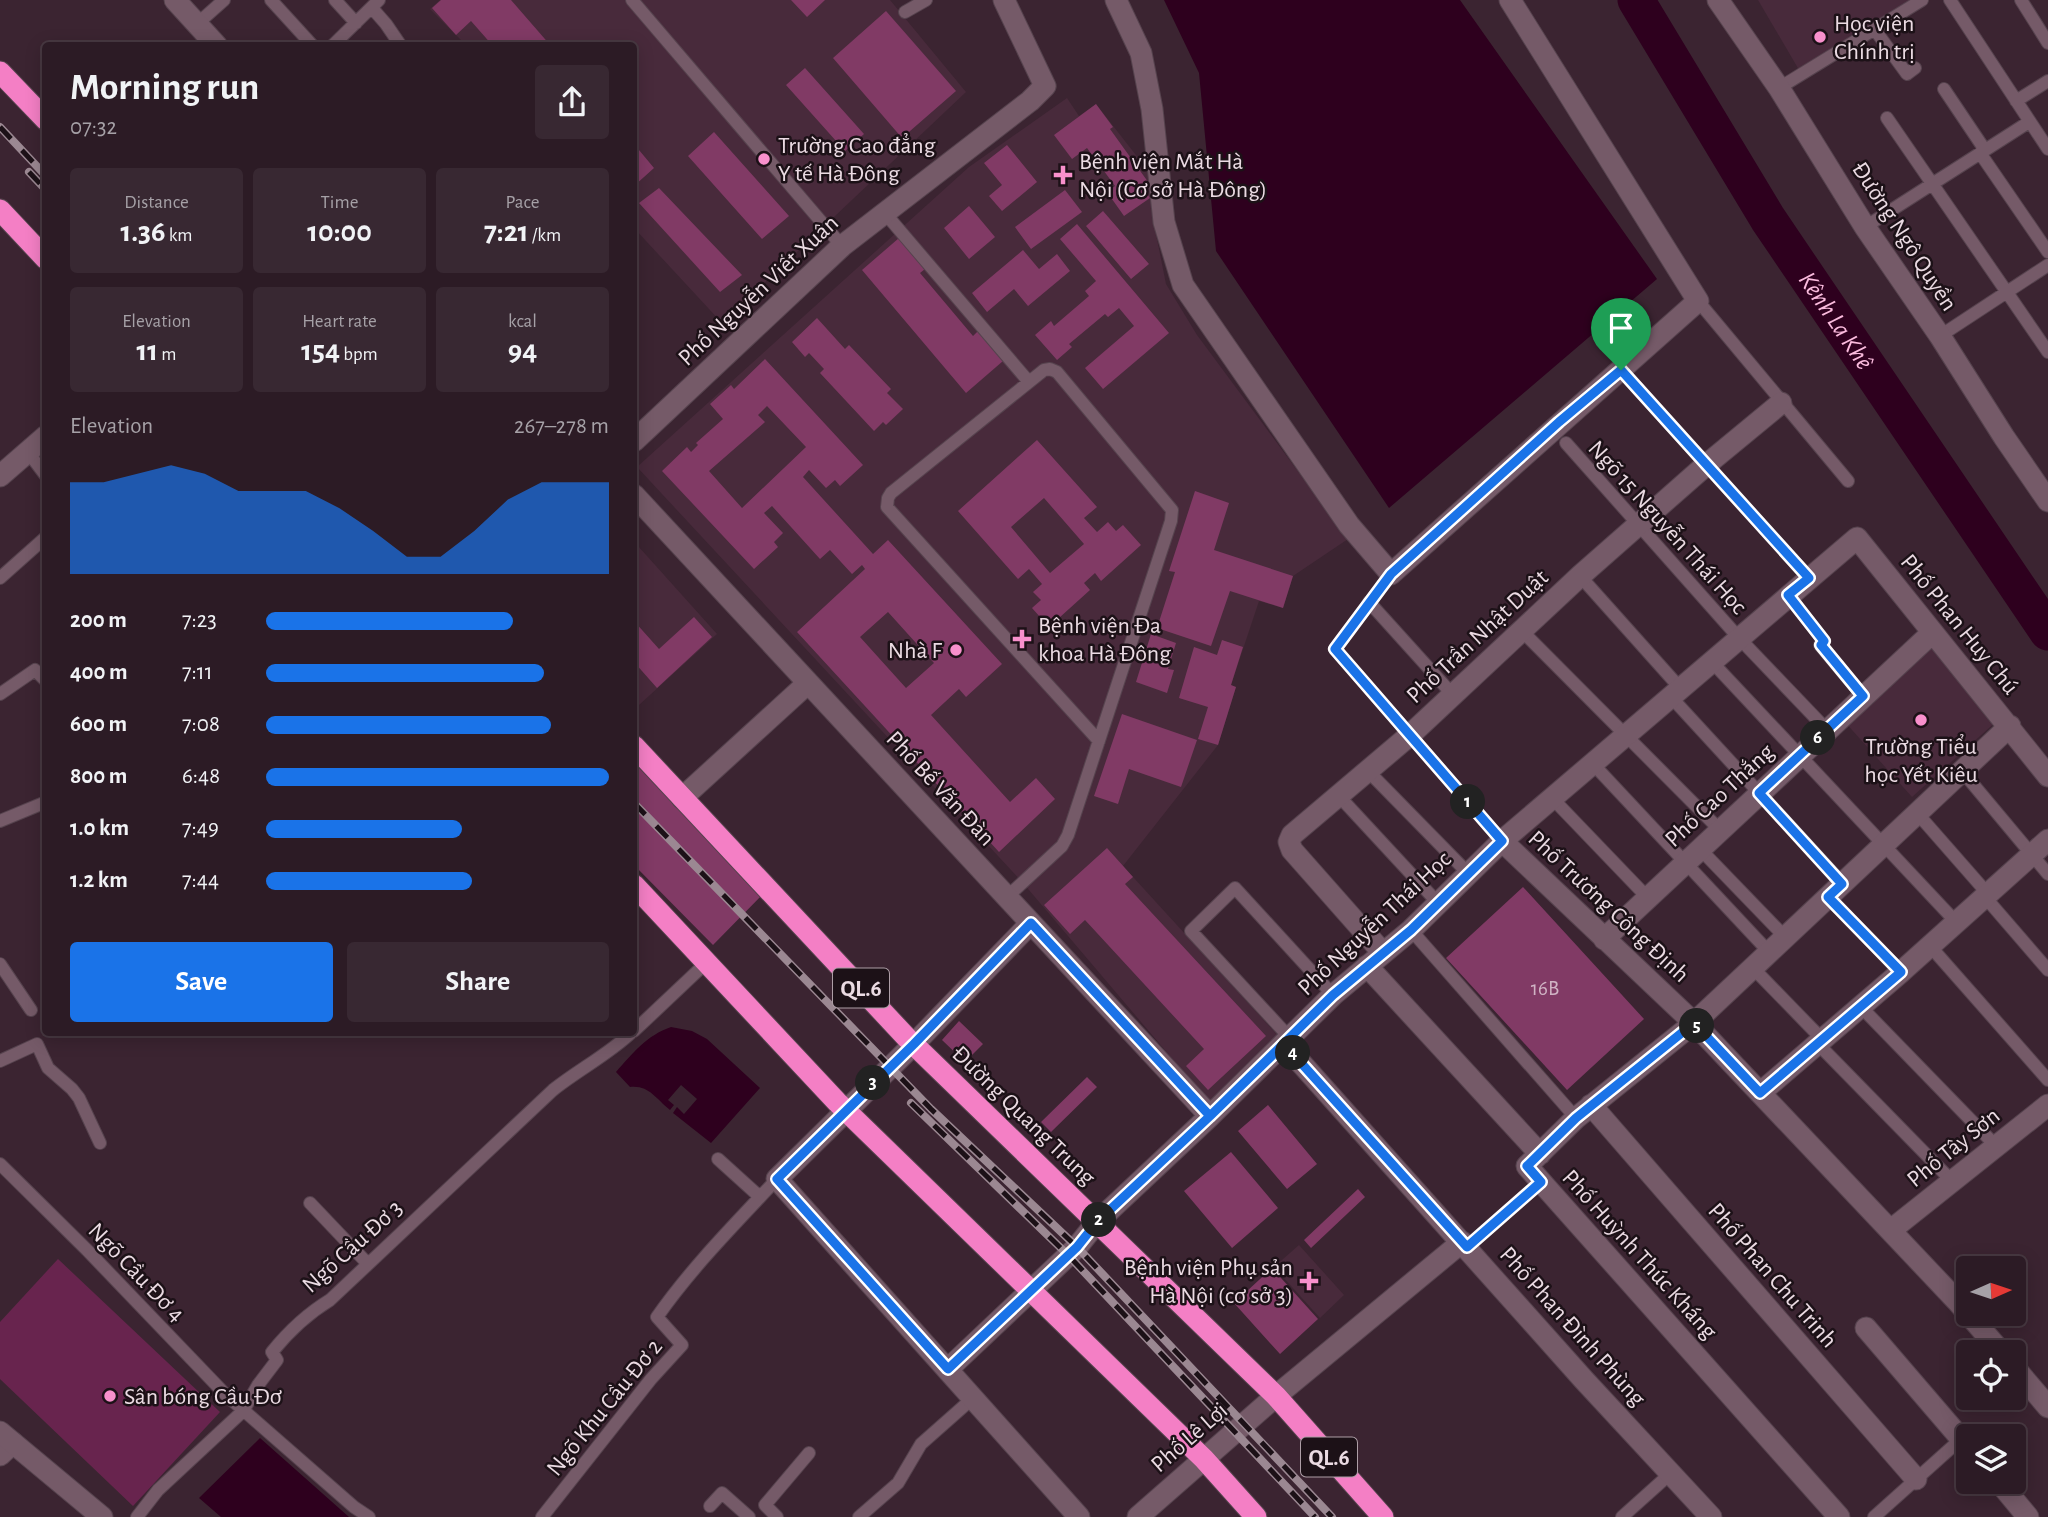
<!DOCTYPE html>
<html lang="en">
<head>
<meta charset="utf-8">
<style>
	:root { --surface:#2c1b25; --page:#382832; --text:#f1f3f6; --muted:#a6a1a7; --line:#483942; --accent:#1a73e8 }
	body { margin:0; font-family:"Alegreya Sans",sans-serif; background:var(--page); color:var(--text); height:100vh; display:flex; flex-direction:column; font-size:26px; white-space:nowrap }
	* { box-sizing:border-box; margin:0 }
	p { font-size:23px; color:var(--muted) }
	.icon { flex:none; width:38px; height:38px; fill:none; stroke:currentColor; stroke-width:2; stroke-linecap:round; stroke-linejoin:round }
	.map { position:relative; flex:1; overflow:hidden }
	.side { position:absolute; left:42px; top:42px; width:595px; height:994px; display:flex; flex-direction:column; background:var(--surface); border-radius:7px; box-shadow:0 4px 18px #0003,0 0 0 2px var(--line) }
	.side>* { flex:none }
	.needle { width:46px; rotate:87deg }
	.controls { position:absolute; left:1956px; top:1256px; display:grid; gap:14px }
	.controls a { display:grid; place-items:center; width:70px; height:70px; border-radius:7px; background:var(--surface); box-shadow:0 4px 18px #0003,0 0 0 2px var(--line); font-size:35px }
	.pin { position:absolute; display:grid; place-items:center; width:60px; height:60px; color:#fff; margin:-72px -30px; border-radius:50% 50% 50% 0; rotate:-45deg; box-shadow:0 0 7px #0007 }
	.pin .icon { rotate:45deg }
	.km { position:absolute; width:35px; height:35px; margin:-18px; border-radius:50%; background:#222; color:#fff; font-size:19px; line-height:35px; text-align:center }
	.round { display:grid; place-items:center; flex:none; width:74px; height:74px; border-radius:7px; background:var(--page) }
	.headline { display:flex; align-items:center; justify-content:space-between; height:119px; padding:0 28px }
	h1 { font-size:38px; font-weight:600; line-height:52px }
	.stats { display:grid; grid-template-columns:repeat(3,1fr); gap:10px; height:119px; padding:7px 28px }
	.stats div { display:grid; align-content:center; border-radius:7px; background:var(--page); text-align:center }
	.stats b { font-size:30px; font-weight:600 }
	.stats small { font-size:19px; font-weight:400 }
	.stats p { font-size:19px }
	.chart { height:196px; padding:14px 28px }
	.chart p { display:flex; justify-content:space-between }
	.chart svg { width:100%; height:126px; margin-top:7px; fill:var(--accent); opacity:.7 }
	.cta { display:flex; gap:14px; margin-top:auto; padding:14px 28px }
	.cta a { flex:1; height:80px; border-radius:7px; background:var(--accent); color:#fff; font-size:28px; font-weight:600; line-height:80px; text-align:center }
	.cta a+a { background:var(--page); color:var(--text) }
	ul { padding:0 28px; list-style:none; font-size:23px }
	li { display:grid; grid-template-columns:112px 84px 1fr; align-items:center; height:52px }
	li i { height:18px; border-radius:9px; background:var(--accent) }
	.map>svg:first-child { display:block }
</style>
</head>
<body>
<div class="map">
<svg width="2048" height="1517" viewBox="0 0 2048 1517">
	<rect width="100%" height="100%" fill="#3b2431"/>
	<path fill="#482a3b" d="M440 0H890L966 92 722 323 634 228V46L466 45 430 9Z
		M1758 0H1918L1802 75Z
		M1067 98 1079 116 1096 104 1157 182 1151 209 1166 284 1197 335 1348 539 1293 576 1283 608 1259 601 1231 685 1236 687 1218 745 1123 866 1281 1039 1209 1102 1023 883 637 467 969 167Z
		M638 546 717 634 639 705 634 699V549Z
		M1931 643 1999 719 1912 797 1844 721Z
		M1299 1245 1344 1295 1320 1318 1274 1267Z"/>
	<path fill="#68244e" d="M58 1259 220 1412 133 1506 0 1379V1322Z"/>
	<path fill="#2e001e" d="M1164 0H1460L1657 279 1389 508 1216 251 1199 73Z
		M671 1027 692 1031 707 1039 760 1088 711 1143 673 1113 677 1107 684 1114 697 1099 681 1085 668 1100 674 1105 670 1110C655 1098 649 1085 630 1087L616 1072C632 1054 647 1035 671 1027Z
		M260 1438 349 1517H221L199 1498Z"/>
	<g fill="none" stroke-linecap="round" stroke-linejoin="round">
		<path stroke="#2e001e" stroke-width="37" id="s1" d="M1636 0 1768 219 2048 632"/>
	</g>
	<path fill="#813a65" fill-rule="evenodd" d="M441 0H511L551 46H493L471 21 456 35 432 8Z
		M791 0H825L807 17Z
		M886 11 956 91 902 138 833 58Z
		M805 68 864 134 845 151 786 85Z
		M1096 104 1113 127 1110 129 1151 186 1145 191 1150 198 1124 216 1107 192 1115 186 1087 148 1072 159 1054 135Z
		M714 132 789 216 762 239 688 156Z
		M634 144 654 168 634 186Z
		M1007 145 1037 182 1002 211 989 196 1002 185 984 163Z
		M659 188 742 275 720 292 639 203Z
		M1065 190 1082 212 1031 249 1015 227Z
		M969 206 995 237 969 259 944 228Z
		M1103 211 1149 264 1131 279 1086 226Z
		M1077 224 1169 333 1103 389 1085 368 1134 326 1119 308 1108 317 1105 314 1069 344 1072 347 1057 360 1035 335 1051 321 1054 326 1089 296 1085 291 1096 281 1060 239Z
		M899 238 925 269 920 273 973 336 978 331 1003 361 966 393 862 270Z
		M1023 250 1039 269 1057 254 1070 271 1028 306 1014 289 987 312 972 293Z
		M817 318 845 349 849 345 891 389 887 393 903 409 886 425 883 422 874 431 820 373 824 369 809 353 805 357 792 342Z
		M765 359 863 465 840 486 835 480 826 488 809 470 803 477 873 554 888 540 1002 664 966 697 959 689 931 715 1010 802 1036 778 1055 799 999 852 797 632 865 569 862 565 852 574 830 550 820 559 772 506 764 513 783 533 774 542 778 547 754 569 662 471 687 447 691 452 698 445 696 443 723 419 710 404 731 385 734 389ZM767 406 806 447 742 508 709 471 765 422 758 415ZM888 612 934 663 906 688 860 637Z
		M1037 440 1097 507 1084 518 1097 532 1108 522 1116 531 1123 525 1141 545 1101 581 1095 573 1084 583 1090 590 1049 627 1032 608 1041 600 1033 592 1042 584 1029 569 1018 579 958 511ZM1044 498 1084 544 1050 573 1011 527Z
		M1195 491 1229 503 1214 550 1293 576 1283 608 1230 591 1211 646 1157 628 1175 572 1169 571Z
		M694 617 712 637 657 688 634 662V621L659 649Z
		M1151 634 1176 643 1168 669 1174 670 1167 693 1136 682Z
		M1222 640 1243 647 1231 685 1236 687 1218 745 1198 739 1208 707 1179 698 1194 647 1217 655Z
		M1122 714 1197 740 1181 787 1129 769 1118 804 1094 796Z
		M634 762 764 893 713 945 634 865Z
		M1107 848 1133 877 1125 884 1266 1036 1208 1090 1186 1066 1204 1049 1085 920 1070 934 1044 905Z
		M1523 887 1644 1019 1567 1090 1446 958Z
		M959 1021 983 1044 965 1062 942 1040Z
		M1087 1077 1097 1087 1051 1132 1041 1122Z
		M1268 1105 1317 1164 1287 1189 1238 1131Z
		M1231 1152 1278 1208 1232 1248 1184 1191Z
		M1358 1189 1365 1197 1311 1248 1304 1240Z
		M1272 1268 1318 1319 1280 1354 1234 1303Z"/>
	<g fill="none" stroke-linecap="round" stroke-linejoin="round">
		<defs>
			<path id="lane" d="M271 0 313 46
				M335 0 356 23
				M632 0 842 246
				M1950 0 2048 149
				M2021 0 2048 43
				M372 8 386 24 401 46
				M905 12 926 0
				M197 24 224 0
				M1875 30 1907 74 1915 68
				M332 46 379 0
				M1779 88 1922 0
				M1944 89 1985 150
				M2016 101 2048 81
				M1887 118 2048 352
				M1980 153 2048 252
				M884 212 1029 382
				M1865 227 2029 122
				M1698 301 1848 481
				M1940 336 2048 265
				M1621 370 1809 578
				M1566 443 1739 638 1827 730
				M28 452 46 476
				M1391 574 1335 649 1502 841
				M1580 576 1681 689
				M0 578 46 537
				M1788 595 1824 641 1820 645 1863 696
				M1369 602 1453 695
				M1521 630 1720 830
				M1712 662 1957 923
				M0 694 35 670 46 681
				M1671 697 1842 883
				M1593 764 1769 952
				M1367 770 1468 873
				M1962 771 2048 874
				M1338 795 1438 903
				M1552 798 1648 898
				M1917 813 1988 894
				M0 821 46 802
				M1700 849 1785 937
				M1007 897 1062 846 1068 835 1171 521 1172 510 1057 372 1050 369 1044 370 891 493 888 498 887 507 1099 741
				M1828 897 1901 972
				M1985 897 2048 970
				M1411 930 1576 1118
				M1930 946 2048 1080
				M0 964 31 1010
				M1753 968 1822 1039
				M1861 1007 1996 1146
				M634 1031 706 963
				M1290 1038 1191 931 1235 888 1333 995
				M1818 1044 1952 1181
				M0 1061 37 1044 48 1068 72 1089 79 1098 100 1143
				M718 1159 760 1197
				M0 1164 87 1250 226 1395 354 1507 369 1517
				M310 1203 368 1264
				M1467 1247 1541 1182
				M710 1506 722 1493 749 1517
				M137 1517 158 1490 243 1411 258 1385 277 1360 272 1352C289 1331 307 1314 330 1300L553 1090C578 1070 609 1054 632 1032
				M542 1517 651 1379 682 1345 657 1317C692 1267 735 1224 777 1179
				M777 1517 765 1505 809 1453
				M859 1517 898 1483 921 1444 973 1398
				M1622 1517 1671 1473
				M1874 1517 1961 1439"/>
			<path id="street" d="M175 0 217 46
				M1116 0 1141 53 1152 109 1164 222 1183 285 1349 525 1391 574 1698 301 1510 0
				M634 441 842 246 1030 101 1045 86 1004 0
				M0 476 46 436
				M634 495 1210 1116
				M682 798 808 683
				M1502 841 1694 1023 1957 1301 2002 1353
				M1031 923 914 1044 777 1179 1079 1517
				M1604 939 1932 633
				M1383 953 1292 850 1289 842 1292 835 1410 735 1580 576 1706 465 1781 403
				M1367 966 1540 1154
				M1284 1044 1584 1380 1711 1517
				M1760 1093 1901 972 2048 840
				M1591 1105 1916 1479
				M1891 1230 2048 1105
				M1866 1328 1969 1448
				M2014 1367 2048 1407
				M948 1369 1077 1247 1097 1222 1210 1116 1333 995 1411 930 1502 841 1857 538 2048 776
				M1276 1396 1462 1242
				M0 1455 13 1443
				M1999 1482 2028 1517
				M1839 1517 1527 1166 1576 1118 1694 1023 2010 726"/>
			<path id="secondary" d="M1718 0 1779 88 1865 227 1940 336 2004 437 2048 501
				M0 1432 102 1517
				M1138 1517 1276 1396"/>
			<path id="highway" d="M0 72 46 120
				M0 210 46 259
				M634 746 907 1038 1276 1396 1383 1517
				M634 885 837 1102 1204 1459 1256 1517"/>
		</defs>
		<use href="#lane" stroke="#56434e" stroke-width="14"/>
		<use href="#street" stroke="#56434e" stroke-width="23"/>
		<use href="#secondary" stroke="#56434e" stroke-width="23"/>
		<use href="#highway" stroke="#56434e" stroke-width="23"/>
		<use href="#lane" stroke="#755a68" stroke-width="12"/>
		<use href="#street" stroke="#755a68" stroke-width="21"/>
		<use href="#secondary" stroke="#755a68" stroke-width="21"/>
		<use href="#highway" stroke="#f47fc5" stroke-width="21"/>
		<defs>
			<path id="rail" d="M0 127 46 176
				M29 172 46 190
				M634 803 931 1109 1077 1247 1332 1517
				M911 1103 1069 1256 1315 1517"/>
		</defs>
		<use href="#rail" stroke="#9b8892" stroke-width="8"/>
		<use href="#rail" stroke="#1c1117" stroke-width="5" stroke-dasharray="16" stroke-linecap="butt"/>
	</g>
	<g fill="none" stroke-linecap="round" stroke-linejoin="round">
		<defs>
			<path id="route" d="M1621 370 1559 422 1391 574 1335 649 1502 841 1411 930 1333 995 1210 1116 1097 1222 1077 1247 948 1369 777 1179 914 1044 1031 923 1210 1116 1284 1044 1467 1247 1541 1182 1527 1166 1576 1118 1694 1023 1760 1093 1901 972 1828 897 1842 884 1759 793 1863 696 1821 645 1824 641 1788 595 1809 578 1621 370"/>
		</defs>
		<use href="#route" stroke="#fff" stroke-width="14"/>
		<use href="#route" stroke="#1a73e8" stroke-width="9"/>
	</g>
	<g fill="#f890cc" stroke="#1c1117" stroke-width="2.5">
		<circle cx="1820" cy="37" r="7"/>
		<circle cx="764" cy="159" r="7"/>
		<path d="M1059.5 164.5h7v7h7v7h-7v7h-7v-7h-7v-7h7z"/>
		<path d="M1018.5 628.5h7v7h7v7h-7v7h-7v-7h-7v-7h7z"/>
		<circle cx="956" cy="650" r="7"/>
		<circle cx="1921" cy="720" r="7"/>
		<path d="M1305.5 1270.5h7v7h7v7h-7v7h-7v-7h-7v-7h7z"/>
		<circle cx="110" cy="1396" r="7"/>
	</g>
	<g text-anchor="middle" stroke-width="5" stroke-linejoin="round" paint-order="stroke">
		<g font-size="21" fill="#d0b3c4">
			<text x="1545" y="995">16B</text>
		</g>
		<g fill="#1c1117" stroke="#ad9ea6" stroke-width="2">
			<rect x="833" y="968.5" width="56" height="39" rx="5"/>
			<rect x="1301" y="1437.5" width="56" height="39" rx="5"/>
		</g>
		<g font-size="23" font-weight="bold" fill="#ebdbe3">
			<text x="861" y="996">QL.6</text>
			<text x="1329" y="1465">QL.6</text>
		</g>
		<g font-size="24" fill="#ebdbe3" stroke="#1c1117" text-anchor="start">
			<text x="1834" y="31">Học viện<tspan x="1834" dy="28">Chính trị</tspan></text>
			<text x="778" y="153">Trường Cao đẳng<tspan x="778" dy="28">Y tế Hà Đông</tspan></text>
			<text x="1079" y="169">Bệnh viện Mắt Hà<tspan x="1079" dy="28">Nội (Cơ sở Hà Đông)</tspan></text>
			<text x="1038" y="633">Bệnh viện Đa<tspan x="1038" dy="28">khoa Hà Đông</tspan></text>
			<text x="942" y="658" text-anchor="end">Nhà F</text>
			<text x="1921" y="754" text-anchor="middle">Trường Tiểu<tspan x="1921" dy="28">học Yết Kiêu</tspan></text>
			<text x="1293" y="1275" text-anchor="end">Bệnh viện Phụ sản<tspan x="1293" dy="28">Hà Nội (cơ sở 3)</tspan></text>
			<text x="124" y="1404">Sân bóng Cầu Đơ</text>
		</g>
		<g font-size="24" fill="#ebdbe3" stroke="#1c1117">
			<text transform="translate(1905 236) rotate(57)" y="8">Đường Ngô Quyền</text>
			<text transform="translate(758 290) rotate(-43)" y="8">Phố Nguyễn Viết Xuân</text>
			<text transform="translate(1668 527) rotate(48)" y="8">Ngõ 15 Nguyễn Thái Học</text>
			<text transform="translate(1960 624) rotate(51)" y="8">Phố Phan Huy Chú</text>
			<text transform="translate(1477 636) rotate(-43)" y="8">Phố Trần Nhật Duật</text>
			<text transform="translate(941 788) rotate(47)" y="8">Phố Bế Văn Đàn</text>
			<text transform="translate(1719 795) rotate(-43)" y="8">Phố Cao Thắng</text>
			<text transform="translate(1609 906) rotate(43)" y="8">Phố Trương Công Định</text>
			<text transform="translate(1374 923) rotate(-43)" y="8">Phố Nguyễn Thái Học</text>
			<text transform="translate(1024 1115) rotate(44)" y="8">Đường Quang Trung</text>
			<text transform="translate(1953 1147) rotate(-39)" y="8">Phố Tây Sơn</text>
			<text transform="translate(352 1246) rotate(-42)" y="8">Ngõ Cầu Đơ 3</text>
			<text transform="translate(1640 1254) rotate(48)" y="8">Phố Huỳnh Thúc Kháng</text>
			<text transform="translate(137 1272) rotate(46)" y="8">Ngõ Cầu Đơ 4</text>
			<text transform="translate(1773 1275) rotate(49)" y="8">Phố Phan Chu Trinh</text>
			<text transform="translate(1573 1326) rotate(48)" y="8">Phố Phan Đình Phùng</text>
			<text transform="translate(604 1407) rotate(-51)" y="8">Ngõ Khu Cầu Đơ 2</text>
			<text transform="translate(1189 1437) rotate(-41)" y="8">Phố Lê Lợi</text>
		</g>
		<g font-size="26" font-style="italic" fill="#fbbbde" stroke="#1c1117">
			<text dy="9" stroke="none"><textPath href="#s1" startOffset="378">Kênh La Khê</textPath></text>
		</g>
	</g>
</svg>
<div class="controls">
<a><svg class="needle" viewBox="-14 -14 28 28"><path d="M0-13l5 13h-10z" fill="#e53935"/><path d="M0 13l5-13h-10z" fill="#a6a1a7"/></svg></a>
<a><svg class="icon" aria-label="locate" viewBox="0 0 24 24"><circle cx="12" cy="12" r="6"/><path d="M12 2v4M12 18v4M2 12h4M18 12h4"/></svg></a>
<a><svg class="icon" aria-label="layers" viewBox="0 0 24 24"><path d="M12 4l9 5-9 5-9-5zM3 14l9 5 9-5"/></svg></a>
</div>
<div class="pin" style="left:1621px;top:370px;background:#1e9e55"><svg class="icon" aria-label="arrive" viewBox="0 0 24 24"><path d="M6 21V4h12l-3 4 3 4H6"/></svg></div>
<b class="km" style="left:1468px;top:802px">1</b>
<b class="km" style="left:1099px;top:1220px">2</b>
<b class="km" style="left:873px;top:1083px">3</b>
<b class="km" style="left:1293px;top:1053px">4</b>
<b class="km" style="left:1697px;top:1026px">5</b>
<b class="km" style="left:1818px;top:738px">6</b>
<section class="side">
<div class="headline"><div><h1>Morning run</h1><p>07:32</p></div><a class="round"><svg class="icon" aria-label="share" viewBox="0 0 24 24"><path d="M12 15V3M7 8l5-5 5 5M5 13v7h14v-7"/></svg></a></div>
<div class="stats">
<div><p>Distance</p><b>1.36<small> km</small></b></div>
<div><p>Time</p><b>10:00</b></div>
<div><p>Pace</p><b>7:21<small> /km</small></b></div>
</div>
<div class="stats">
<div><p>Elevation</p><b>11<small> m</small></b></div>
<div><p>Heart rate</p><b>154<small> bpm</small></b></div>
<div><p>kcal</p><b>94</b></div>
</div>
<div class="chart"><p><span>Elevation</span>267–278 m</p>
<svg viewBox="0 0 160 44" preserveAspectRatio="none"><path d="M0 44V12L10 12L20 9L30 6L40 9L50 15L60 15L70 15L80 21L90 29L100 38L110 38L120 29L130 18L140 12L150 12L160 12V44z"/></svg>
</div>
<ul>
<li><b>200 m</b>7:23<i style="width:72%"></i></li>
<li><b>400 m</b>7:11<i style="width:81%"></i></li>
<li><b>600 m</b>7:08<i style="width:83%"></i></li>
<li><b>800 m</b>6:48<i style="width:100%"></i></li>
<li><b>1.0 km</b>7:49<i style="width:57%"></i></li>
<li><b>1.2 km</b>7:44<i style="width:60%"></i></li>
</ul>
<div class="cta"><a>Save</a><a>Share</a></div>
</section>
</div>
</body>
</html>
